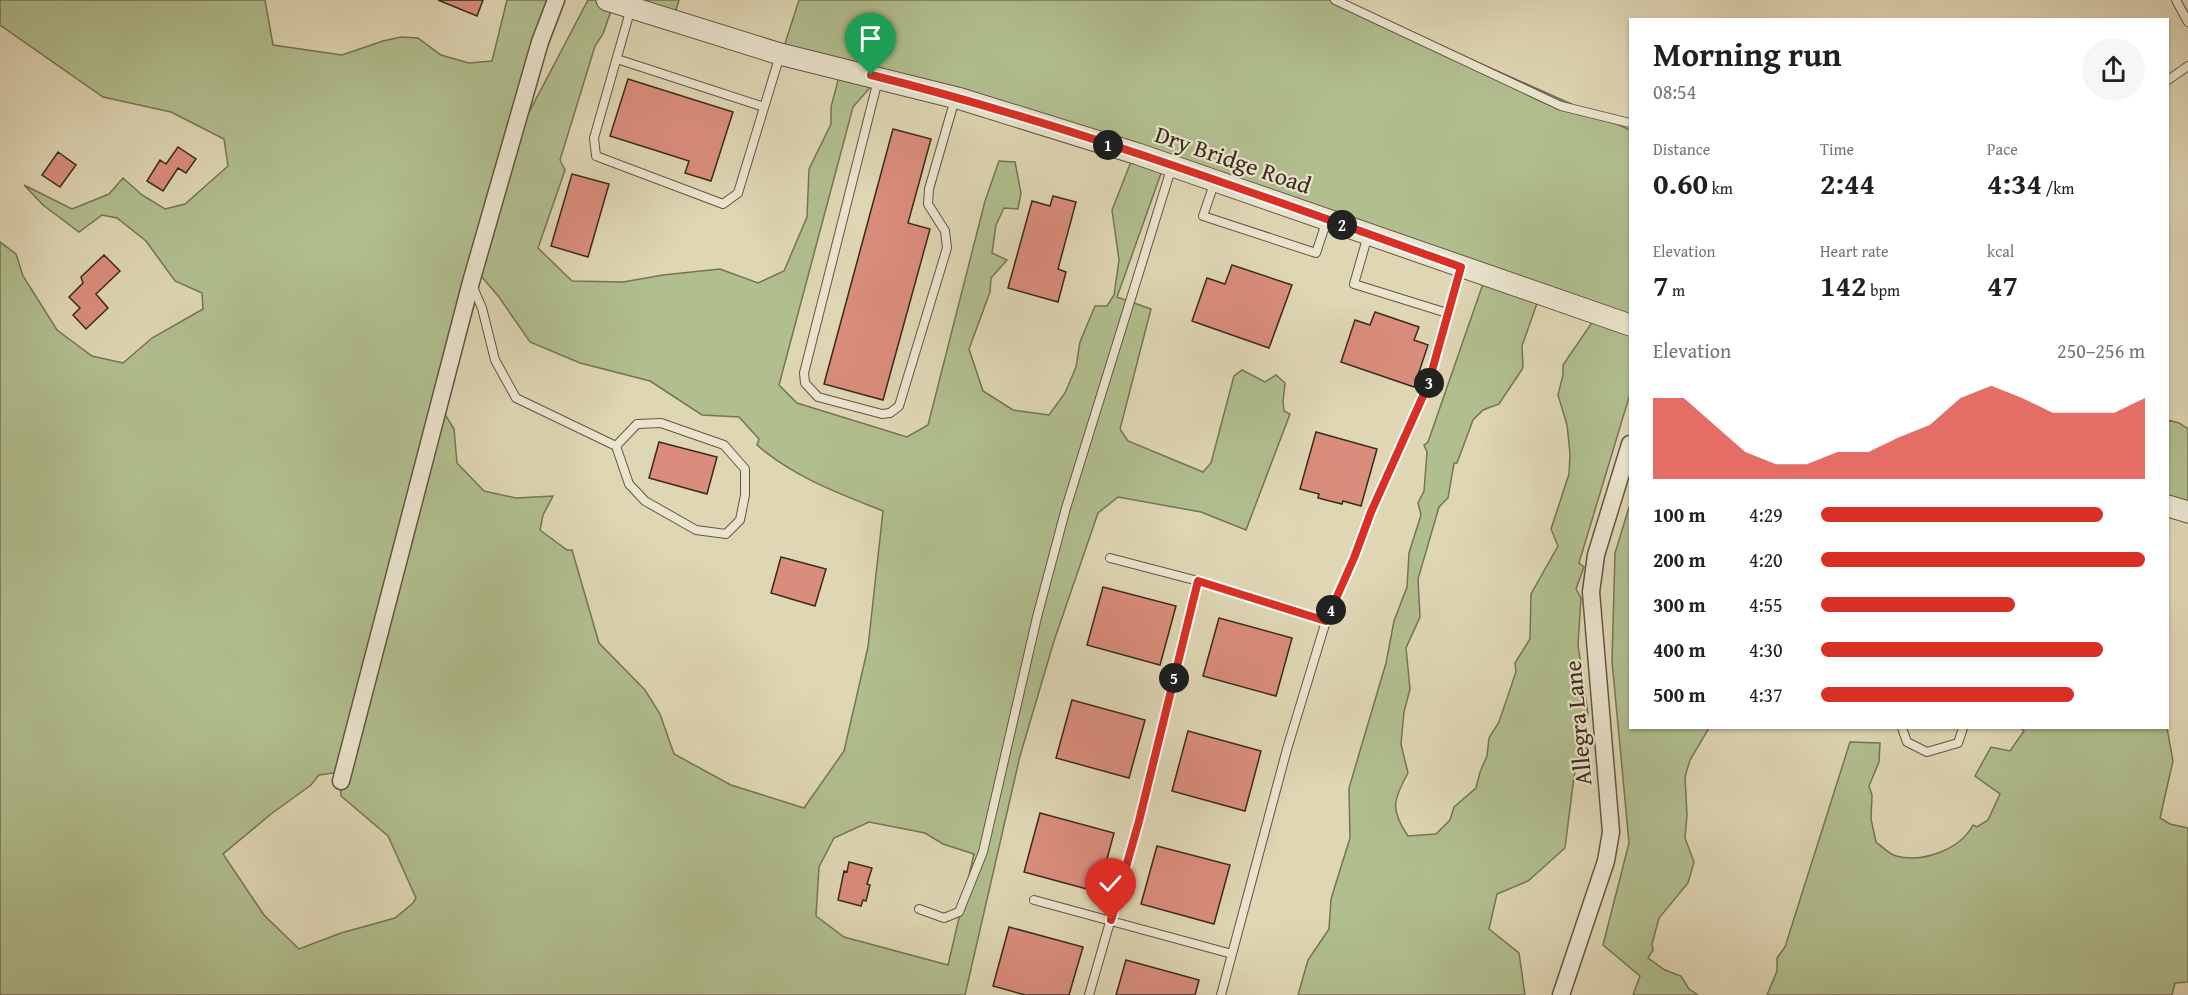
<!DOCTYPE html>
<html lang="en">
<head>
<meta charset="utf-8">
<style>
	:root { --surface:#fff; --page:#f6f6f6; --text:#202124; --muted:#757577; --accent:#d93025 }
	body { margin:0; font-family:"Gentium Book Plus",serif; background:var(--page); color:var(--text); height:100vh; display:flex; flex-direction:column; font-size:22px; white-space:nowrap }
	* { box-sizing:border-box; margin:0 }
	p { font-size:20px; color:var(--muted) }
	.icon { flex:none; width:33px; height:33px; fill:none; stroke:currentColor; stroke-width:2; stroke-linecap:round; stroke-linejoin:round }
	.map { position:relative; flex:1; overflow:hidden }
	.drawer { position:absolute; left:1629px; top:18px; width:540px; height:711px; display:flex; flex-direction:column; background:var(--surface); border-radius:0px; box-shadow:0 2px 4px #0004 }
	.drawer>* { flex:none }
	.pin { position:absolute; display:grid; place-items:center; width:51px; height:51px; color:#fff; margin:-62px -26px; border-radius:50% 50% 50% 0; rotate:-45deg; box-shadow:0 0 6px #0007 }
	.pin .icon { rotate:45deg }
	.km { position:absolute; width:30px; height:30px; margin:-15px; border-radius:50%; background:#222; color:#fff; font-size:16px; line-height:30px; text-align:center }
	.round { display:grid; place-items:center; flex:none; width:63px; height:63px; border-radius:32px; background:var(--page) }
	.headline { display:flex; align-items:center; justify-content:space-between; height:102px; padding:0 24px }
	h1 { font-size:33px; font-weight:600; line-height:45px }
	.figures { display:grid; grid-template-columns:repeat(3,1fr); gap:9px; height:102px; padding:6px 24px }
	.figures div { display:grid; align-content:center }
	.figures b { font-size:30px; font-weight:600 }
	.figures small { font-size:16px; font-weight:400 }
	.figures p { font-size:16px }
	.chart { height:168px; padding:12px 24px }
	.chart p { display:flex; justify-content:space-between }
	.chart svg { width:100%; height:108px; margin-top:6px; fill:var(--accent); opacity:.7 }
	ul { padding:0 24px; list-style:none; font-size:20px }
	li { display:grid; grid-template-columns:96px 72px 1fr; align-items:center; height:45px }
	li i { height:15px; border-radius:8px; background:var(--accent) }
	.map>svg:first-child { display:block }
</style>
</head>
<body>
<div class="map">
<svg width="2188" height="995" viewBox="0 0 2188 995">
	<rect width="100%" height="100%" fill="#dfd6b4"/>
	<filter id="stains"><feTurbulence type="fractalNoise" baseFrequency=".00333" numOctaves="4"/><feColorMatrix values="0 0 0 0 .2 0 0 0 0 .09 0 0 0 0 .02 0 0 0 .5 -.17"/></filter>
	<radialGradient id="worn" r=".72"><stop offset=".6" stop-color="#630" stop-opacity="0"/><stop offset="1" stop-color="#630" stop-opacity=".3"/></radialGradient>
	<path fill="#b1be8e" stroke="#767454" stroke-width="1.5" fill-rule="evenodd" d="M0 0H265L273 45 342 55 383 41 401 37 418 38 441 55 469 63 492 61 507 0H554L504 160 588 0H679L673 21 613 5 603 34 595 46 560 160 565 170 538 248 572 281 623 282 663 275 720 269 758 283 784 271 807 217 809 169 831 124V107L841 69 783 50 799 0H1338L1630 130V394L1579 563 1584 567 1576 589 1581 598 1578 645 1588 713 1574 777 1565 848 1528 881 1497 894 1489 929 1519 953 1525 995H1298L1308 960 1329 929 1331 899 1350 838 1349 788 1386 663 1394 621 1407 587 1409 553 1421 515 1418 503 1424 491 1427 452 1424 445 1428 442 1485 278 1164 165 1117 297 1151 309 1120 429 1128 441 1203 472 1211 463 1234 376 1242 370 1265 382 1276 375 1285 383 1283 402 1284 411 1290 414 1246 530 1201 512 1118 497 1098 513 1054 641 1020 756 965 995H0V242L16 254 23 276 57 330 92 356 123 363 152 338 203 309 202 293 175 281 146 241 117 218 102 215 79 232 43 205 24 185 72 209 109 194 123 178 142 195 165 209 185 204 228 166 224 139 171 112 103 97 0 25ZM874 83 1132 159 1112 210 1119 260 1114 295 1107 306H1095L1080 342 1076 367 1065 393 1049 415 1013 410 983 391 969 349 990 292 991 278 1007 260 992 253 996 225 1004 208 1018 209 1021 193 1015 162 999 161 985 201 928 425 907 437 797 403 779 385 853 107ZM475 269 499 297 530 342 580 363 650 381 702 415 739 417 759 439 757 445C794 477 838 493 883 511L868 647 844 751 804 808 731 785 674 754 660 714 645 690 599 643 572 550H567L540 530 543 515 553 496 516 498 484 491 457 463 454 429 438 403ZM1540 295 1594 313 1591 324 1563 365V375L1558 395 1567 425 1570 454 1569 474 1551 529 1558 546 1531 594 1530 639 1515 663 1516 672 1499 722 1489 738 1487 756 1480 772 1476 788 1454 807 1450 820 1436 834 1408 836C1390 810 1393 800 1408 773L1401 744 1404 712 1410 689 1406 648 1420 617 1418 579 1439 507 1448 498 1454 463H1457L1473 420 1483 410 1499 404 1521 371 1523 367 1522 346ZM340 772 341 796 388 836 416 898 413 903 395 918 341 933 299 949 264 915 223 854 271 814 311 785 319 775ZM869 822 925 833 943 844 974 854 948 965 844 937 816 916 819 867 834 838Z
		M2168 420 2179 423 2188 429V513L2168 506Z
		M1630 504V728H1709L1690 760 1685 777 1687 815 1685 838 1694 862 1688 883 1659 918 1652 944 1653 950 1648 958 1665 970 1681 976 1689 989 1698 995H1633L1640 976 1603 945 1629 843 1612 661 1615 553Z
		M2021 728H2167L2173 761 2160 818 2170 824 2188 828V982L2175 983 2172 995H1767L1777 971V958L1785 947 1850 742 1880 743 1879 762 1869 786 1872 795 1871 819 1876 842C1882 847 1889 854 1896 856 1922 863 1960 850 1973 825L1977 827 1988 820 2000 794 1975 776 1991 747 2010 751 2024 731Z"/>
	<path fill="#da8d7c" stroke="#3b2a1b" stroke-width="1.5" d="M438 0H483L477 16Z
		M628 79 733 112 711 181 685 173 689 161 610 136Z
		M893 129 931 139 908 223 930 229 883 400 824 384Z
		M178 147 196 159 186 173 178 168 163 191 147 181 160 160 166 164Z
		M58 152 76 165 60 187 42 175Z
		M572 174 609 184 588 257 551 246Z
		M1053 196 1076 202 1058 269 1066 272 1058 302 1008 288 1032 201 1050 206Z
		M104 255 120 271 96 294 108 308 86 329 73 315 80 308 69 297 83 283 81 277Z
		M1232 265 1292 285 1269 348 1192 321 1207 278 1225 284Z
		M1375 312 1419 327 1414 340 1428 345 1414 387 1341 362 1355 320 1370 325Z
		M1316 432 1377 449 1361 506 1343 501 1342 504 1318 498 1319 494 1300 489Z
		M659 442 717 457 707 494 649 478Z
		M781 557 826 569 815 606 771 593Z
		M1103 587 1176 606 1160 665 1087 645Z
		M1219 618 1292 638 1276 696 1203 676Z
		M1072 700 1145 720 1129 778 1056 758Z
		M1188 731 1261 751 1245 811 1172 791Z
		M1040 813 1114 833 1098 892 1024 872Z
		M1157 846 1230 865 1214 924 1141 904Z
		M849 862 872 868 867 884 870 885 866 901 863 900 861 906 838 900 844 871 847 872Z
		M1009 927 1083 947 1069 995H1025L993 986Z
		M1126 960 1199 980 1195 995H1116Z"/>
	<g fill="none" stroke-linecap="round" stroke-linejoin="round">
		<defs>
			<path id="service" d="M1335 0 1561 106 1630 123
				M2176 0 2188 22
				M631 8 594 138 596 156 723 204 738 193 780 55
				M617 59 764 107
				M878 80 804 373 805 383 818 397 882 414 890 413 899 406 947 248 945 231 928 204 929 189 955 99
				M2168 80 2188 66
				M1215 181 1203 216 1316 253 1327 220
				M1368 235 1354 284 1447 313
				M472 285 482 308 495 360 516 398 616 446 637 424 661 423 724 445 745 469V495L740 520 726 534 696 530 645 501 629 484 616 446
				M1110 558 1198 581
				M1902 728 1907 742 1927 752 1958 743 1963 728
				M1034 900 1232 954
				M919 909 944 918 959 912 983 852 1037 617 1066 508 1172 166
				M1089 995 1139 821 1198 581 1326 621
				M1221 995 1287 749 1326 621 1354 558 1371 511 1428 385 1461 268"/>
			<path id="minor" d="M341 781 471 282 540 42 556 0
				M1561 995 1606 861 1611 832 1591 592 1596 555 1630 444"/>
			<path id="tertiary" d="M607 0 780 54 961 99 1138 154 1630 325
				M2168 506 2188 512"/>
		</defs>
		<use href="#service" stroke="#645541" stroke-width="10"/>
		<use href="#minor" stroke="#645541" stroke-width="19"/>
		<use href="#tertiary" stroke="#645541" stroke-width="23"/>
		<use href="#service" stroke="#eae4ce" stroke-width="8"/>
		<use href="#minor" stroke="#eae4ce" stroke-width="16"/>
		<use href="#tertiary" stroke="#eae4ce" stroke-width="21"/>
	</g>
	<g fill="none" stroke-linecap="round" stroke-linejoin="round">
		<defs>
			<path id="route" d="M871 75C1072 125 1267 198 1461 267L1428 385 1371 512 1354 558 1326 621 1198 581 1139 821 1111 920"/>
		</defs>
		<use href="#route" stroke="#fff" stroke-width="12"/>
		<use href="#route" stroke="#d93025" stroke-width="8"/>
	</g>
	<g text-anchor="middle" stroke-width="4.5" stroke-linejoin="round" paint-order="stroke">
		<g font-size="24" fill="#3b2a1b" stroke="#eae4ce">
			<text transform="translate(1233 160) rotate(19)" y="8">Dry Bridge Road</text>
			<text transform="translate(1578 723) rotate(-95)" y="8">Allegra Lane</text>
		</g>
	</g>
	<rect width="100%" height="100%" filter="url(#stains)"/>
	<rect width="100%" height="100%" fill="url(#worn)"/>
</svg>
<div class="pin" style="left:871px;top:75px;background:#1e9e55"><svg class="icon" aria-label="arrive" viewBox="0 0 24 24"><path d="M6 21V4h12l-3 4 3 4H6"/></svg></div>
<div class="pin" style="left:1111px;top:920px;background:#d93025"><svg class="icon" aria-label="check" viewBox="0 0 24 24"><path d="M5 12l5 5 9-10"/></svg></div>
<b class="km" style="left:1108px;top:145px">1</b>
<b class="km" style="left:1342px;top:225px">2</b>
<b class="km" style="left:1429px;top:383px">3</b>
<b class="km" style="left:1331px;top:610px">4</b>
<b class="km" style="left:1174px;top:678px">5</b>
<section class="drawer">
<div class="headline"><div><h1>Morning run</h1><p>08:54</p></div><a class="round"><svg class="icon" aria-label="share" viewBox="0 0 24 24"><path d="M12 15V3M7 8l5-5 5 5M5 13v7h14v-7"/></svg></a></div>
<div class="figures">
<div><p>Distance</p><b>0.60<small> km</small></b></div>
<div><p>Time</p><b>2:44</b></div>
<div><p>Pace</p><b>4:34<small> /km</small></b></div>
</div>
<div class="figures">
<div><p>Elevation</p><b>7<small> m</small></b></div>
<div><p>Heart rate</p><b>142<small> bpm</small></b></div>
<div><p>kcal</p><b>47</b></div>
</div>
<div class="chart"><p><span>Elevation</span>250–256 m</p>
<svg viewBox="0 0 160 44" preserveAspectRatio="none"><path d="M0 44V11L10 11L20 22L30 33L40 38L50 38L60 33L70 33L80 27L90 22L100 11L110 6L120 11L130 17L140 17L150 17L160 11V44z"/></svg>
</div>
<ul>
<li><b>100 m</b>4:29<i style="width:87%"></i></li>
<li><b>200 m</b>4:20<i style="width:100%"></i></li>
<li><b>300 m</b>4:55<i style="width:60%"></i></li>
<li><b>400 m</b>4:30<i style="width:87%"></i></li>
<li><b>500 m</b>4:37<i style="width:78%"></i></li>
</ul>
</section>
</div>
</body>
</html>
